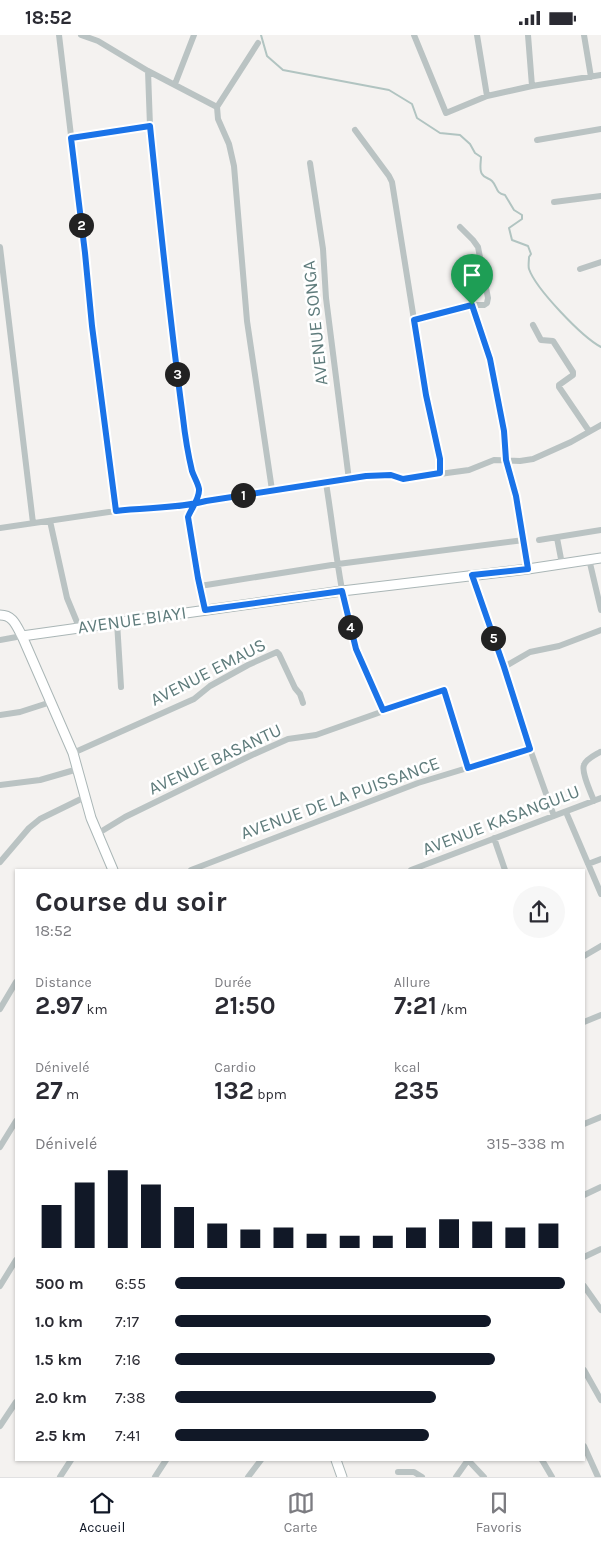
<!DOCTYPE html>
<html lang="fr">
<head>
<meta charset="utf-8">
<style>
	:root { --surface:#fff; --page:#f7f7f7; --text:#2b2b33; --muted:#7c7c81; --line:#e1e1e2; --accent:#111827 }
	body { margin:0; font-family:Karla,sans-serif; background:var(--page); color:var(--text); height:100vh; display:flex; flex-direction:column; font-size:19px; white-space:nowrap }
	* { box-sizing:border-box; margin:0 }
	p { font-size:16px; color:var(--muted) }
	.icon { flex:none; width:28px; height:28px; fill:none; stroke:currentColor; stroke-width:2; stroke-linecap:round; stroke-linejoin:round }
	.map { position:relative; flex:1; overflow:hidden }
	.panel { position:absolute; left:15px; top:834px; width:570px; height:592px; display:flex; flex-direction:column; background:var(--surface); border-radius:0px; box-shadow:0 1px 4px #0004 }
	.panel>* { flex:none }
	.pin { position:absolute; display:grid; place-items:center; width:42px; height:42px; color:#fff; margin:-51px -21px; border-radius:50% 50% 50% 0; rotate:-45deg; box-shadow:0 0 5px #0007 }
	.pin .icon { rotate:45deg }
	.km { position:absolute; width:25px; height:25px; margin:-12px; border-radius:50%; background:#222; color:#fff; font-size:14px; line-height:25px; text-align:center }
	.round { display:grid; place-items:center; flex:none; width:52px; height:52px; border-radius:26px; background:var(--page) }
	.headline { display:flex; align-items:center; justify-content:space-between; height:85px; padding:0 20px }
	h1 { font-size:28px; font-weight:700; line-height:38px }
	.stats { display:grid; grid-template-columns:repeat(3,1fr); gap:8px; height:85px; padding:5px 20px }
	.stats div { display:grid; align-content:center }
	.stats b { font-size:25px; font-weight:700 }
	.stats small { font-size:14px; font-weight:400 }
	.stats p { font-size:14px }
	.chart { height:140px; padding:10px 20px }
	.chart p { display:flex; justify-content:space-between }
	.chart svg { width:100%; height:90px; margin-top:5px; stroke:var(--accent); stroke-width:6 }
	ul { padding:0 20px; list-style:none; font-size:16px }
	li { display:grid; grid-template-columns:80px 60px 1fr; align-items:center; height:38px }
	li i { height:12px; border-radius:6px; background:var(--accent) }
	.status { display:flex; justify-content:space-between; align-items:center; height:35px; padding:0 25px; background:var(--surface); direction:ltr }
	.status svg { height:14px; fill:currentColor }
	.dock { display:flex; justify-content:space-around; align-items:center; height:70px; border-top:1px solid var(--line); background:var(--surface); font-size:14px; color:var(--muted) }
	.dock a { display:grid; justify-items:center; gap:2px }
	.dock .current { color:var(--accent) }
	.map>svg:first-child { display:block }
</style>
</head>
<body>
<div class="status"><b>18:52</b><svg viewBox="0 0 49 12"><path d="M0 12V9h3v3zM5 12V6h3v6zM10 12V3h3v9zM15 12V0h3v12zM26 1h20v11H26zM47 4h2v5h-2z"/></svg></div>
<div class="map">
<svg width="601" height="1442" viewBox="0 0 601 1442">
	<rect width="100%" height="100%" fill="#f4f2f0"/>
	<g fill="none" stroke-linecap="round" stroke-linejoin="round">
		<path stroke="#b1c4c1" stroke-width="2" d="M261 0 267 21 283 35 389 55 412 69 417 83 440 98 460 100 470 109 475 118 481 122C481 127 479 135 482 139 484 143 489 143 492 146 498 152 495 158 505 160L514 175 522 180V184L509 193 512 205 528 211 531 219 529 222C529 226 528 231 529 234 536 254 582 302 601 312"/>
		<defs>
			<path id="secondary" d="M0 580C13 580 16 590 22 601L73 718 91 783 113 835
				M22 601 342 556 528 534 601 523
				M336 1425 342 1442"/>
		</defs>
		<use href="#secondary" stroke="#aab6b6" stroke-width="11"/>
		<path stroke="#bac3c3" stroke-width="6" d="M59 0 85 218 92 291 116 476
			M81 0 98 6 148 36 217 72
			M414 0 446 78 487 61 532 51 601 40
			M477 0 487 61
			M528 0 532 51
			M584 0 591 42
			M258 8 217 72 218 84 229 109 234 131 247 286 272 455
			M148 36 150 91 171 295 184 387 193 437 199 454 188 482 189 493 205 575
			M175 49 194 0
			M355 95 389 141 392 147 426 360 440 424 441 438
			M71 103 150 91
			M537 105 601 94
			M310 128 323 214 326 263 349 445
			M554 167 601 161
			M460 192 473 205 478 212 488 263 487 268 484 270H472
			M0 212 33 488
			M580 234 601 227
			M414 285 472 270 490 324 504 396 506 425 516 461 528 534
			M533 290 541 305 553 306 573 337V340L559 350V352L589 396
			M326 448C335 503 339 559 356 612 362 633 374 654 383 675
			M50 486 67 563 79 592
			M0 493 129 474 183 471 206 466 373 440H391L403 443H410L469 435 494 425 520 426 533 424 571 407 601 390
			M557 503 562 529
			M539 505 601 495
			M589 524 601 575
			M472 540 504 632 530 714 554 781
			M200 551 338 529 524 505
			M117 587 121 652
			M0 605 22 601
			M504 632 530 617 559 611 601 595
			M0 680 20 677 51 667
			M73 718 194 664 210 651 248 630 277 617 279 619 295 653 300 659 303 668
			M0 750 40 745 78 734
			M594 766C591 758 581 737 584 730 586 724 595 720 600 717
			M566 777 601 859
			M97 799 125 782 252 720 288 704 316 700 443 655 468 733
			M494 803 505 835
			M0 827 29 793 40 784 85 762
			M588 829 601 824
			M191 835 418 748 530 714
			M411 835 601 763
			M584 921 601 911
			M0 974 16 947
			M584 987 601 980
			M584 1089 601 1082
			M0 1112 16 1086
			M584 1160 601 1152
			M584 1222 601 1214
			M0 1251 16 1225
			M584 1251 601 1275
			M584 1335 601 1365
			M0 1391 16 1367
			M584 1411 598 1442
			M468 1425 484 1442
			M542 1425 552 1442
			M398 1437H414L422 1442
			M60 1442 71 1425
			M155 1442 166 1425
			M248 1442 261 1425
			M456 1442 468 1425"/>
		<use href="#secondary" stroke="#fff" stroke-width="9"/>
	</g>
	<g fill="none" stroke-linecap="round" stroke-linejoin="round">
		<defs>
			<path id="route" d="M472 270 414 285 426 360 440 424V438L403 444 391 440 366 441 206 466C177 474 147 472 116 476L92 291 85 218 71 103 150 91C160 189 170 286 183 383 185 401 188 419 192 436 194 442 198 448 199 454 200 463 191 474 188 482L198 543 205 575 342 556 356 614 383 675 444 655 468 733 530 714 504 632 472 540 528 534 516 461 506 425 504 396 490 324 472 270"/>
		</defs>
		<use href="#route" stroke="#fff" stroke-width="10"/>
		<use href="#route" stroke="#1a73e8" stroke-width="6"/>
	</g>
	<g text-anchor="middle" stroke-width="5" stroke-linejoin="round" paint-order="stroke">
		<g font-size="18" fill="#5f7c7c" stroke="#fff">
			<text transform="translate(315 288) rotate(-96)" y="6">AVENUE SONGA</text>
			<text transform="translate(132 585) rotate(-8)" y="6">AVENUE BIAYI</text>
			<text transform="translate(208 637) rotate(-27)" y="6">AVENUE EMAUS</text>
			<text transform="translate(215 724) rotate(-25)" y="6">AVENUE BASANTU</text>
			<text transform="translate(340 763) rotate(-20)" y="6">AVENUE DE LA PUISSANCE</text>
			<text transform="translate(501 785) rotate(-21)" y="6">AVENUE KASANGULU</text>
		</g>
	</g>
</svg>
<div class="pin" style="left:472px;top:270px;background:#1e9e55"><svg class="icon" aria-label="arrive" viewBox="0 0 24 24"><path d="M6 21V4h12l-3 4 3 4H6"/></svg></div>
<b class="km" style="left:243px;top:460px">1</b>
<b class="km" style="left:81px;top:190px">2</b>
<b class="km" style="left:177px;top:339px">3</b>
<b class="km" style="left:350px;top:592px">4</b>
<b class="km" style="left:493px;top:603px">5</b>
<section class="panel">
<div class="headline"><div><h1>Course du soir</h1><p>18:52</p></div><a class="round"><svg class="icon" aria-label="share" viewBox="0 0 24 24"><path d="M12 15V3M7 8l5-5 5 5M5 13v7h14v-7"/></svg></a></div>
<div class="stats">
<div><p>Distance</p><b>2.97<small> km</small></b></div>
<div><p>Durée</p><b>21:50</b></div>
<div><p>Allure</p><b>7:21<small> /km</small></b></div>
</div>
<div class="stats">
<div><p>Dénivelé</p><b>27<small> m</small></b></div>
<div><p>Cardio</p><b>132<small> bpm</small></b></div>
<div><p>kcal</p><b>235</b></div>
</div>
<div class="chart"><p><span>Dénivelé</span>315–338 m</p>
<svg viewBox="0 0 160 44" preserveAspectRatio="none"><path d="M5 44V23M15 44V12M25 44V6M35 44V13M45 44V24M55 44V32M65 44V35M75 44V34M85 44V37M95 44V38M105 44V38M115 44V34M125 44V30M135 44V31M145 44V34M155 44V32"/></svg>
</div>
<ul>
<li><b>500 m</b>6:55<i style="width:100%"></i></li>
<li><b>1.0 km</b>7:17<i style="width:81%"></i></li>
<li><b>1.5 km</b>7:16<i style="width:82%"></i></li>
<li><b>2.0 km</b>7:38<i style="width:67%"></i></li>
<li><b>2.5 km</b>7:41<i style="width:65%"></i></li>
</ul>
</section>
</div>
<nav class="dock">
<a class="current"><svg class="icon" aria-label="home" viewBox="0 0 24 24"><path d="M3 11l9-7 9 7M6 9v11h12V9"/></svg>Accueil</a>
<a><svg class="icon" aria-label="map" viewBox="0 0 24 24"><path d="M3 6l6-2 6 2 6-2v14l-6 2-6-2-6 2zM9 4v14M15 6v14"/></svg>Carte</a>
<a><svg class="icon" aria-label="saved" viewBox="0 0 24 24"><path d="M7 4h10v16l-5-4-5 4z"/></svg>Favoris</a>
</nav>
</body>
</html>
